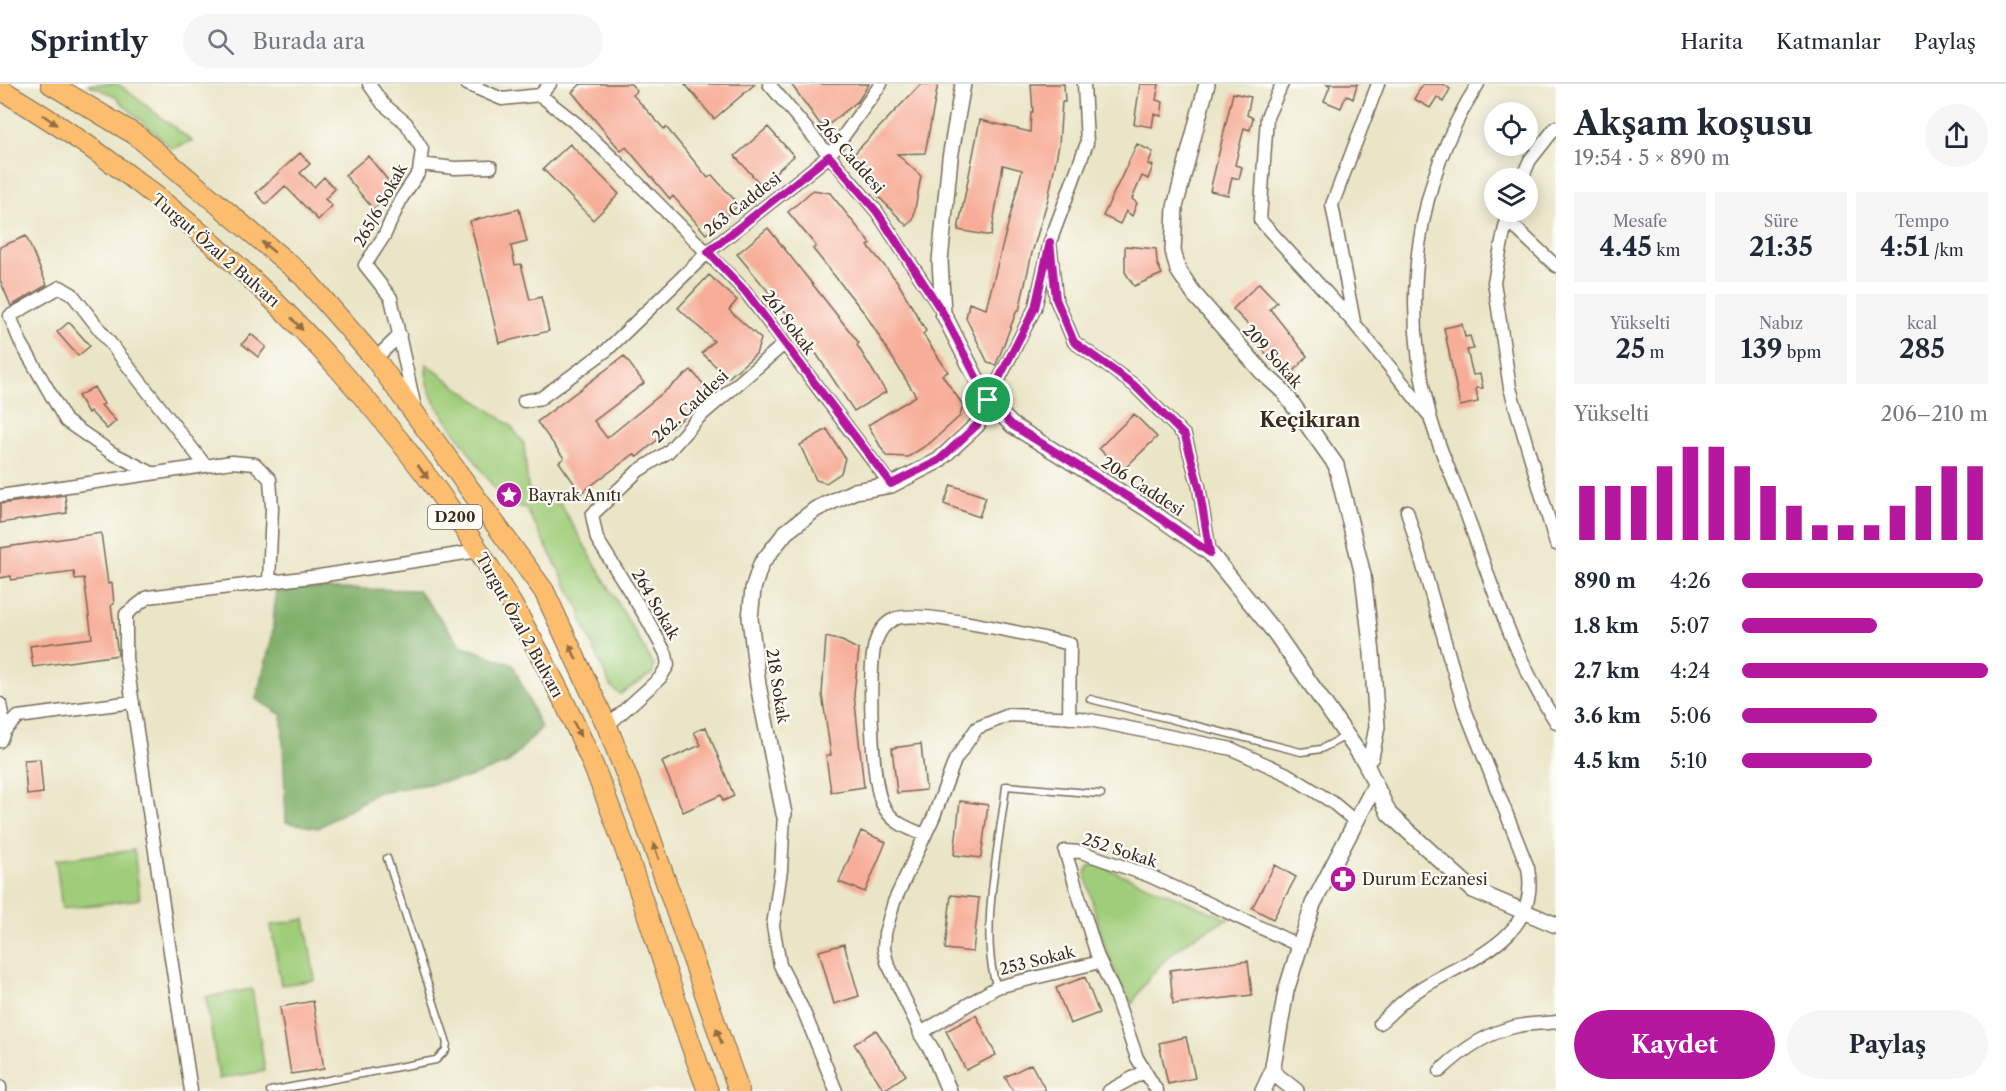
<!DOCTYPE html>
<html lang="tr">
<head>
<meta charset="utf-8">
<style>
	:root { --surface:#fff; --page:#f6f6f7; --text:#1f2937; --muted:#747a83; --line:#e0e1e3; --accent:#b5179e }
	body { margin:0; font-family:"Libre Caslon Text",serif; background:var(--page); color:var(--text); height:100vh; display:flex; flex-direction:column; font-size:22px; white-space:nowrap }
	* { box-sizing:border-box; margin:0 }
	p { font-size:20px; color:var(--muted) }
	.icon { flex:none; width:33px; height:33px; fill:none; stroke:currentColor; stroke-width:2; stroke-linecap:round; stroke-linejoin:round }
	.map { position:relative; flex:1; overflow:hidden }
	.panel { display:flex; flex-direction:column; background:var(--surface); width:450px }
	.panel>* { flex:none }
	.fabs { position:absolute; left:1484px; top:18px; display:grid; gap:12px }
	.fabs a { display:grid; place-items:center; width:54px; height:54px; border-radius:50%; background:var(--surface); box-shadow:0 3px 15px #0003; font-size:30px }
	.pin { position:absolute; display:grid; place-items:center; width:51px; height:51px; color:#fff; margin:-26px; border:3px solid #fff; border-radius:50%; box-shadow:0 2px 6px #0007 }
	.round { display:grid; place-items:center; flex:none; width:63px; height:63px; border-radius:32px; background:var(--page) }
	.head { display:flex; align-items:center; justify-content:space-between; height:102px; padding:0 18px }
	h1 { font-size:33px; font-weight:700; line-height:45px }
	.figures { display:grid; grid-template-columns:repeat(3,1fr); gap:9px; height:102px; padding:6px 18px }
	.figures div { display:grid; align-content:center; border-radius:0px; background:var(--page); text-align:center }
	.figures b { font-size:26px; font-weight:700 }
	.figures small { font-size:16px; font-weight:400 }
	.figures p { font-size:16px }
	.chart { height:168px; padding:12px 18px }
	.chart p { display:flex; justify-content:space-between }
	.chart svg { width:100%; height:108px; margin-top:6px; stroke:var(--accent); stroke-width:6 }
	.button { display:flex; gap:12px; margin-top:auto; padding:12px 18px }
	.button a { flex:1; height:69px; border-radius:36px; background:var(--accent); color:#fff; font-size:24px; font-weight:700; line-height:69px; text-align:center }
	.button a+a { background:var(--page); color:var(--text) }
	ul { padding:0 18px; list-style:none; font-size:20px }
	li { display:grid; grid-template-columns:96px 72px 1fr; align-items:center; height:45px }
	li i { height:15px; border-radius:8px; background:var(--accent) }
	header { display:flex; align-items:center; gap:36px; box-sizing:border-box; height:84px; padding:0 30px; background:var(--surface); border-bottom:2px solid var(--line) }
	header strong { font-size:28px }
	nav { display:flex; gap:33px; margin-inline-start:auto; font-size:21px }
	.search { width:420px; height:54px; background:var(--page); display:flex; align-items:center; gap:15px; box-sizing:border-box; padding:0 21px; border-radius:33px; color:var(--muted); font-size:22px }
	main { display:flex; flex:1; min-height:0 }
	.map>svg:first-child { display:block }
</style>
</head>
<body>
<header>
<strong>Sprintly</strong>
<div class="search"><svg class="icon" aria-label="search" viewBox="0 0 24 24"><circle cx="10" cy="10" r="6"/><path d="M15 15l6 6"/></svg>Burada ara</div>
<nav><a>Harita</a><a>Katmanlar</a><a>Paylaş</a></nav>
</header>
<main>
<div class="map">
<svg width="1556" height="1007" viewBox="0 0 1556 1007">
	<rect width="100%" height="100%" fill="#fdfcf7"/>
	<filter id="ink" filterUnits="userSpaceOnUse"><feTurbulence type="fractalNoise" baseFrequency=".0167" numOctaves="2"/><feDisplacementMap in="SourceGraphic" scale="12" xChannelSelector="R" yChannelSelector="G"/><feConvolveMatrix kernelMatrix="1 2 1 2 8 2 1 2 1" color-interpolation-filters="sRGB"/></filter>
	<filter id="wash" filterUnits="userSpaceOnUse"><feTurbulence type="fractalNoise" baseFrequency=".008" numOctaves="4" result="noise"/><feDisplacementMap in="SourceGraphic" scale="24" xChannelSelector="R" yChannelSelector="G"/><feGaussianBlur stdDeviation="1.35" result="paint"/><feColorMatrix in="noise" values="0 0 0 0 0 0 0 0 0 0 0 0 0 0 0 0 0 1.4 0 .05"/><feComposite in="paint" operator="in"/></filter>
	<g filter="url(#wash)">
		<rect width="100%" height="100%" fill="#eae5c6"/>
		<path fill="#a0cd7a" stroke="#6e7c4c" stroke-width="1.5" d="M87 0H118L192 57 172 65 113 11Z
			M426 280 511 342 524 360 528 405 560 419 649 573 654 581 653 589 620 610 611 603 582 537 581 528 526 424 506 421 434 318 426 297Z
			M134 766 140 815 62 825 56 776Z
			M1096 780 1229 835C1185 854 1155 878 1132 920 1106 880 1097 835 1085 789L1089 782Z
			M305 835 315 896 281 901 271 841Z
			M252 905 265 987 219 995 206 913Z"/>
		<path fill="#80b06a" stroke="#5e6d44" stroke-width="1.5" d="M276 504 418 506 461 561 513 581 541 644 508 679 467 694 378 708 318 744 286 738 282 631 256 615 272 554Z"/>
		<g id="blocks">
			<path fill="#f7ad98" d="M581 0H631L637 7 633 11 664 45 666 43 708 94 712 91 739 121 706 150 673 112 670 115 626 63 621 67 605 48 572 8Z
				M685 0H755L714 35Z
				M791 0H869L858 17 827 42 820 40Z
				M921 0H938L925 69 897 70 921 92 913 136 907 142 877 111 883 105 850 74Z
				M1031 0H1064L1065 18H1062L1059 61 1048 115 1032 169 1019 227 1017 226 996 281 988 279 966 234 969 219 986 225 1022 86 1003 81 991 152 958 146 980 36 1030 48 1031 28H1033Z
				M1140 0H1159L1156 16 1163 18 1161 32 1154 30 1152 43 1134 40Z
				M1327 0H1357L1353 15 1346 11 1341 24 1324 17 1330 2Z
				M1423 0H1443L1450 5 1443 18 1437 13 1430 24 1414 15Z
				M1233 9 1251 13 1247 31 1253 34 1250 46 1244 44 1235 81 1242 83 1239 95 1232 93 1228 111 1210 107Z
				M768 43 794 72 761 101 735 72Z
				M570 60 619 110 593 136 543 85Z
				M1137 60 1153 68 1148 80 1153 82 1148 95 1142 92 1132 115 1137 119 1132 132 1126 127 1120 140 1103 132Z
				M300 69 310 80 300 89 314 103 324 93 335 105 325 115 332 122 318 136 285 102 266 120 256 109Z
				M368 72 396 106 373 125 345 91Z
				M813 106 830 109 871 160 868 162 897 197 926 247 923 250 948 288 942 291 963 321 960 332 930 359 908 373 886 372 868 341 916 312 866 231 813 165 816 162 788 128Z
				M519 125 527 158 511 162 515 181 521 180 530 216 541 213 549 247 499 259 470 137Z
				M768 144 859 259 857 261 886 308 854 327 802 248 737 170Z
				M26 152 47 201 11 222 0 196V163Z
				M1125 162 1156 165 1157 179 1162 190 1134 202 1125 188Z
				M709 191 737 216 729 226 761 255 756 270 728 294 702 269 714 257 678 224Z
				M1259 199 1277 218 1270 225 1307 272 1289 293 1251 254 1257 250 1233 225Z
				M69 238 90 262 78 272 57 248Z
				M1462 240 1465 253 1470 252 1474 265 1467 266 1473 291 1480 290 1483 304H1476L1478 318 1460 322 1444 244Z
				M251 250 266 263 258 273 242 260Z
				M624 272 644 299 594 337 607 354 691 286 712 310 637 373 634 370 581 409 559 378 564 374 537 338Z
				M94 303 104 320 101 321 116 337 107 345 90 327 88 329 78 312Z
				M1134 330 1157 353 1121 388 1099 364Z
				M827 345 845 374 841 389 826 399 816 396 800 361Z
				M951 401 986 413 979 433 944 420Z
				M65 411 67 429 0 439V420Z
				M101 449 108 500 112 499 114 520 111 521 118 571 33 583 30 562 92 554 84 494 75 495 74 488 11 496V492L0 494V464Z
				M826 553 842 557 859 566 854 610 864 703 831 708 826 672 831 671 822 610Z
				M706 643 734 712 723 717 721 711 683 728 662 678 701 661 694 648Z
				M921 660 926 706 897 709 892 664Z
				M40 675 43 709 27 711 24 676Z
				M960 717 988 721 981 774 954 771Z
				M861 747 886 758 865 808 839 798Z
				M1275 781 1296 793 1273 835 1252 824Z
				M951 811 979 814 973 868 945 865Z
				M844 860 859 912 834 920 819 867Z
				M1248 877 1252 911 1173 920 1170 886Z
				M1085 893 1099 929 1070 940 1056 904Z
				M313 917 324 985 291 990 280 923Z
				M976 931 996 971 966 986 946 947Z
				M876 946 906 991 884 1006 854 960Z
				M1186 953 1195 994 1168 1000 1159 959Z
				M1031 980 1046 1007H1013L1005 993Z"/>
		</g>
	</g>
	<g filter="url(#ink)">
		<use href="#blocks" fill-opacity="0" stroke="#786b59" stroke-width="1.5"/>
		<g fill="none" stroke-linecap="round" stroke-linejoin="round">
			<defs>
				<path id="service" d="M1090 615 1301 668 1321 665 1346 652
					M997 903C978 853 1000 757 1006 702L1101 710
					M270 1007 436 976 446 966 447 959 387 774"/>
				<path id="minor" d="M369 0 383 20 406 39 422 65 419 88 401 115 384 152 365 181 391 214 415 324
					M467 0 502 15 540 11 550 0
					M769 0 877 128 942 227
					M1282 0 1267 33 1260 136 1354 239 1428 330
					M1478 0C1415 98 1400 220 1430 332 1440 370 1459 406 1471 443 1495 511 1516 577 1556 638
					M540 11 578 41 617 78 745 207 891 401
					M420 80 455 84 491 83
					M1522 94 1530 76 1556 43
					M1508 128 1494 198 1510 304 1556 460
					M1505 134 1556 182
					M1050 158 1056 215 1074 258 1134 301 1185 352 1199 403 1210 469
					M1354 238 1332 121 1378 0
					M375 275 400 251
					M524 317 541 314 607 266 708 168 829 72 881 0
					M988 317 1035 224 1050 158 1087 59 1084 0
					M152 389 112 369 66 337 20 257 10 232 60 203 72 210 205 381
					M0 412 232 378 255 380 270 395 272 424 269 498
					M0 620 5 646
					M607 642 660 594 668 581 666 570 647 535 597 455 592 431 638 387 668 368 697 335 784 260
					M0 657 5 646 18 633 133 618
					M784 730 781 786 773 842 780 881 804 928 836 1007
					M925 751C907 744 890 738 882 719 871 696 868 585 875 560 878 549 884 540 894 535 919 524 1038 553 1070 560L1069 634
					M1100 878 997 903 921 949 887 878 884 865 885 849 894 818 934 732 955 676 977 644 1009 631 1080 634 1232 665 1287 690 1332 718 1356 738
					M1380 939C1393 927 1407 912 1423 903 1469 875 1541 854 1528 784L1464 623 1407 427
					M1440 987C1462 966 1487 948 1518 942 1530 939 1543 940 1556 938
					M0 1003V1007
					M191 1007 126 574V530L148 513 319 492 478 467
					M1109 1007 1145 987
					M1157 1007 1137 974 1114 908 1097 871 1065 767 1081 768 1150 792 1300 862"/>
				<path id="tertiary" d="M963 0 950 74 940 177 943 229 988 317 1012 341 1146 424 1210 469 1276 550 1365 678 1389 730 1473 806 1556 841
					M1207 0 1175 123 1173 167 1178 186 1194 210 1263 289 1283 307 1336 381 1363 491 1372 569 1377 643 1371 673 1365 678
					M784 730 758 601 750 534 753 505 761 480 786 448 816 425 855 407 891 401 938 377 977 341 988 317
					M921 949 933 968 949 1007
					M1272 988 1296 1007
					M1263 1007 1272 988 1286 907 1313 820 1375 701"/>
				<path id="trunk" d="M51 0 136 51 303 192 375 275 544 507 607 642 646 741 739 1007
					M0 5C250 153 463 390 582 656 633 769 663 891 708 1007"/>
			</defs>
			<use href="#service" stroke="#786b59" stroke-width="9"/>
			<use href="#minor" stroke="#786b59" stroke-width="15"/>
			<use href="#tertiary" stroke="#786b59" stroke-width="18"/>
			<use href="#trunk" stroke="#786b59" stroke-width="22"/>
			<use href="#service" stroke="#fff" stroke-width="6"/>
			<use href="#minor" stroke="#fff" stroke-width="12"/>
			<use href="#tertiary" stroke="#fff" stroke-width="15"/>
			<use href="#trunk" stroke="#fcbd6e" stroke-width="20"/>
		</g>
		<defs><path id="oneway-solid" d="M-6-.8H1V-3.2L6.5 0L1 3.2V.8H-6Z" transform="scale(1.5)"/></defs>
		<g fill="#926c42">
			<use href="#oneway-solid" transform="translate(50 36) rotate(36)"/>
			<use href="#oneway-solid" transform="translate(268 163) rotate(-140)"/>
			<use href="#oneway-solid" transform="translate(297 240) rotate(48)"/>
			<use href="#oneway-solid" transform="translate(423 388) rotate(53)"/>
			<use href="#oneway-solid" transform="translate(573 568) rotate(-115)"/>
			<use href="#oneway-solid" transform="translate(577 645) rotate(64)"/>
			<use href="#oneway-solid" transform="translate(656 767) rotate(-109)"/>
			<use href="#oneway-solid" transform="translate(719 952) rotate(-109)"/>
		</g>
	</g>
	<g fill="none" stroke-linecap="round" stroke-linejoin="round" filter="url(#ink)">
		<defs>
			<path id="route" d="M988 316 977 341 938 377 891 400 745 207 708 168 829 72 877 128 943 229 988 316 1012 341 1146 424 1210 469 1199 403 1185 352 1134 301 1074 258 1056 215 1050 158 1035 224 988 316"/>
		</defs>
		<use href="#route" stroke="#fff" stroke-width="12"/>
		<use href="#route" stroke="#b5179e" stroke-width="8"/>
	</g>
	<defs>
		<symbol id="sight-disc" viewBox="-11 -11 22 22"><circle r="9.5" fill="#b5179e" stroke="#fdfcf7"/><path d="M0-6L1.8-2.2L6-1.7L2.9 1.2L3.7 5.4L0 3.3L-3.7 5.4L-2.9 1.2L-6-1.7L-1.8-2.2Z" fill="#fff"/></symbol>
		<symbol id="pharmacy-disc" viewBox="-11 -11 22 22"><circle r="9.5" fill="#b5179e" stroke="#fdfcf7"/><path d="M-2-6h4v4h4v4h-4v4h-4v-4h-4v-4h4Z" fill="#fff"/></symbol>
	</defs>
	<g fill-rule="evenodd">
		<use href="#sight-disc" x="494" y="396" width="30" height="30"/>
		<use href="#pharmacy-disc" x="1328" y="780" width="30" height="30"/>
	</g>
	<g text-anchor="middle" stroke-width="4.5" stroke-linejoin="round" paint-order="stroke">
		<rect fill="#fdfcf7" stroke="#75695f" stroke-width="1.5" x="428" y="421" width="54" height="24" rx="4.5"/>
		<g font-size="15" font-weight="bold" fill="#3b2a1e">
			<text x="455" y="438">D200</text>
		</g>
		<g font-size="16" fill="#3b2a1e" stroke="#fdfcf7">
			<text transform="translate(851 72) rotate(49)" y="6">265 Caddesi</text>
			<text transform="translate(742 120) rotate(-38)" y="6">263 Caddesi</text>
			<text transform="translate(380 121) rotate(-61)" y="6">265/6 Sokak</text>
			<text transform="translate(216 166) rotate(41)" y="6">Turgut Özal 2 Bulvarı</text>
			<text transform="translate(789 238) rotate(53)" y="6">261 Sokak</text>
			<text transform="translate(1273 272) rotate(48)" y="6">209 Sokak</text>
			<text transform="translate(690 322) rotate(-43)" y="6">262. Caddesi</text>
			<text transform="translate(1143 402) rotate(33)" y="6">206 Caddesi</text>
			<text transform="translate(656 520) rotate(60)" y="6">264 Sokak</text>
			<text transform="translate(520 541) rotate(61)" y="6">Turgut Özal 2 Bulvarı</text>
			<text transform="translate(778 602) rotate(81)" y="6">218 Sokak</text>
			<text transform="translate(1120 766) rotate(18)" y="6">252 Sokak</text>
			<text transform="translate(1037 876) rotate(-14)" y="6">253 Sokak</text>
		</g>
		<g font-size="16" fill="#3b2a1e" stroke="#fdfcf7" text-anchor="start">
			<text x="528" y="417">Bayrak Anıtı</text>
			<text x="1362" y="801">Durum Eczanesi</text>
		</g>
		<g font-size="20" font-weight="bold" fill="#3b2a1e" stroke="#fdfcf7">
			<text x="1310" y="343">Keçikıran</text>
		</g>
	</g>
</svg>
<div class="fabs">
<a><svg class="icon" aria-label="locate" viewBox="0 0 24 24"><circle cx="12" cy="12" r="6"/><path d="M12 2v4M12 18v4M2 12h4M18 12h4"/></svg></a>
<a><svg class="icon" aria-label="layers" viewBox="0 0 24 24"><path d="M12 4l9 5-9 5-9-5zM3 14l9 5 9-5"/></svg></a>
</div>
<div class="pin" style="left:988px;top:316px;background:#1e9e55"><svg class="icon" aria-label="arrive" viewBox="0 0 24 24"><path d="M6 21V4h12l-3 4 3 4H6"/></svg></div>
</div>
<section class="panel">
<div class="head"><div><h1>Akşam koşusu</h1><p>19:54 · 5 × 890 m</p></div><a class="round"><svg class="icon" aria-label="share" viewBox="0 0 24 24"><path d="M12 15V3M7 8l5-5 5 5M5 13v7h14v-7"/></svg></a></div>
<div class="figures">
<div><p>Mesafe</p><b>4.45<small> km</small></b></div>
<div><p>Süre</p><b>21:35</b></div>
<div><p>Tempo</p><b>4:51<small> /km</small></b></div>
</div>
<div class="figures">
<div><p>Yükselti</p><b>25<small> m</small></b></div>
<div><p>Nabız</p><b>139<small> bpm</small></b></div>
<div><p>kcal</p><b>285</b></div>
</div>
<div class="chart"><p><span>Yükselti</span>206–210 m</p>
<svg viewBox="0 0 160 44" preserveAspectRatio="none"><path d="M5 44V22M15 44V22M25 44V22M35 44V14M45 44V6M55 44V6M65 44V14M75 44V22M85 44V30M95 44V38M105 44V38M115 44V38M125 44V30M135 44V22M145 44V14M155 44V14"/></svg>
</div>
<ul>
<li><b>890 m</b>4:26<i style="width:98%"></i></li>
<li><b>1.8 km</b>5:07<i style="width:55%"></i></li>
<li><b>2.7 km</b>4:24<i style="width:100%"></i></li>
<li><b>3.6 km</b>5:06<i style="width:55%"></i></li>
<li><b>4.5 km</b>5:10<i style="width:53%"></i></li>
</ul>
<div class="button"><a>Kaydet</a><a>Paylaş</a></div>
</section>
</main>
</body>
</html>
